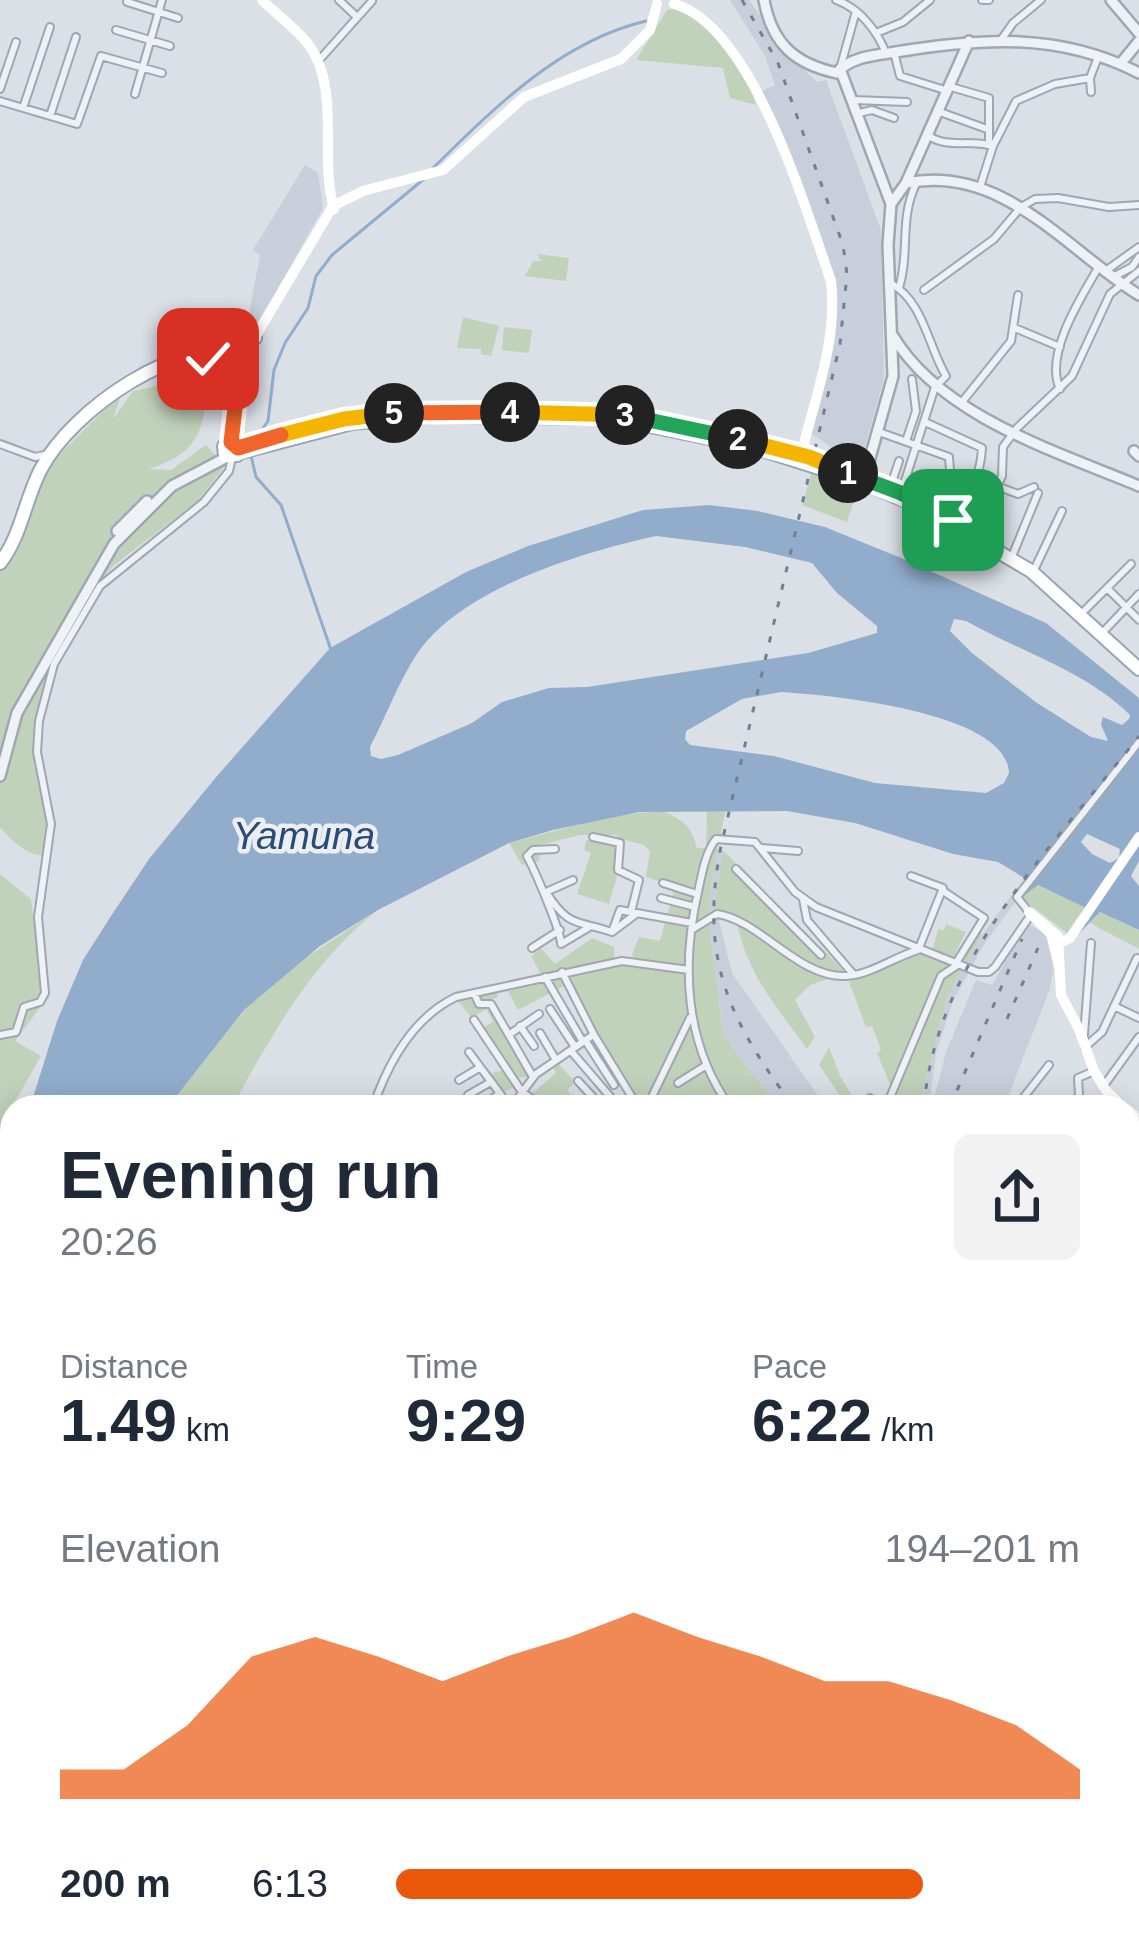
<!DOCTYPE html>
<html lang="en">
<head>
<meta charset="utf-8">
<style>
	:root { --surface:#fff; --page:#f2f2f3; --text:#1f2937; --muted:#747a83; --accent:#ea580c }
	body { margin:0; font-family:Arial,sans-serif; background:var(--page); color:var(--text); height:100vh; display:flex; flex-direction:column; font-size:45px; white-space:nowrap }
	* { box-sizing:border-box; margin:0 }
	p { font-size:39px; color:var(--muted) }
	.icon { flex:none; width:66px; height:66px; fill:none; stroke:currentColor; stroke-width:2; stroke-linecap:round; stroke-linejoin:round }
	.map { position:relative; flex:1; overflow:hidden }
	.details { position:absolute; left:0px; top:1095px; width:1140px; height:861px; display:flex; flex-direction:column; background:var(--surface); border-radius:36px 36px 0 0; box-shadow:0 6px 30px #0003 }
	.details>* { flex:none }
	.pin { position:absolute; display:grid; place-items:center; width:102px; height:102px; color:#fff; margin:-51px; border-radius:24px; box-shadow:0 6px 18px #0006 }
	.km { position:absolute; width:60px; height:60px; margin:-30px; border-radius:50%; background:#222; color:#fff; font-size:33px; line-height:60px; text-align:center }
	.round { display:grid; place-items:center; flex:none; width:126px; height:126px; border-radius:18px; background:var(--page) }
	.headline { display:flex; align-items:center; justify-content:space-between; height:204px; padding:0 60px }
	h1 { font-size:66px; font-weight:800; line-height:90px }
	.metrics { display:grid; grid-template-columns:repeat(3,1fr); gap:18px; height:204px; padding:12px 60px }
	.metrics div { display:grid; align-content:center }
	.metrics b { font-size:60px; font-weight:800 }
	.metrics small { font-size:33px; font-weight:400 }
	.metrics p { font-size:33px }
	.chart { height:336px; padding:24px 60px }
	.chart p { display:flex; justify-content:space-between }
	.chart svg { width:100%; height:216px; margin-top:12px; fill:var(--accent); opacity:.7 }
	ul { padding:0 60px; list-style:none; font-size:39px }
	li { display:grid; grid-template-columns:192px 144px 1fr; align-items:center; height:90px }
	li i { height:30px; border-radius:15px; background:var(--accent) }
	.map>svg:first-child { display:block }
</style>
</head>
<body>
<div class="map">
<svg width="1139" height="1954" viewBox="0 0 1139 1954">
	<rect width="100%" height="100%" fill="#dbe0e7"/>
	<path fill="#c9cfda" d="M730 0H749L784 50 817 82 826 80 881 230 884 379 859 467 808 431 835 342 837 288 762 91 775 85 765 56Z
		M305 165 318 173 323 208 258 324 248 319 260 255 253 250Z
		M718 849 723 850 715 904 732 973 826 1107H778L723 1035 709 924 710 891Z
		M1011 896 1016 901 985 943 953 1001 936 1053 930 1098H934L946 1052 976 980 992 985 1027 923 1050 937 1053 971 1050 989 1004 1107H919L947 997 979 939Z"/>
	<path fill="#c1d2bb" d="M676 8C710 16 750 75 756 105L730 98 723 68 636 60 667 10Z
		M537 254 569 258 566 281 525 276 533 261H541Z
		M463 317 499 326 491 356 481 354V349L457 348Z
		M504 327 532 330 529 353 502 350Z
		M176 382 204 385 207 390C203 437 194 454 149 469L171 470 206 445 225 466 198 501 114 565 93 588 50 668 34 758 50 828 46 856C27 856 12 841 0 827V569L54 460 122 392 113 419 133 391Z
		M813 468 859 484 847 522 802 505Z
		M662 811C683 820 691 825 697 848H706L707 811 725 812 710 891 709 924 723 1035 778 1107H636L588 1034 564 986 518 1010 508 991 544 980 531 956 541 948 555 964 592 938 614 947 615 964 636 962 632 955 639 937 660 941 675 886 646 877 650 852 644 845 617 838V835H580L540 845 539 861 522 865 509 843 615 815Z
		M586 840 615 842 619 847 614 870 618 873 609 904 577 894 591 853 584 850Z
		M723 850 736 863 735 871 815 954 820 958 827 953 845 973 810 985 795 1000 815 1037 807 1049C777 1007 747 975 737 922L717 917 715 904Z
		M0 874 31 899 45 1001 15 1041 41 1056 12 1107 0 1194Z
		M1037 885 1091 910 1076 933H1067L1021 898Z
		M378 910C311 963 273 1033 232 1107H168L244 1010 286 971Z
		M1100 912 1139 930V949L1090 923Z
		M946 924 966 932 952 960 957 962 977 930 982 934 947 997 919 1107H889L891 1087 877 1053 881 1050 872 1026 866 1027 849 982 914 953 931 955 938 929 944 930Z
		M496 990 498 997 473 1006 490 1005 529 1072 528 1077 515 1078 514 1087 501 1093 490 1078 493 1073 506 1069 482 1029 493 1021 486 1009 472 1018 456 999Z
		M829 1047 840 1076 859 1107H848L819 1065Z
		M557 1062 575 1082 567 1090 582 1107H543L530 1095 556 1073 552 1065Z
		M9 1665 12 1944H40L39 1954H0V1671Z"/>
	<path fill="#92adcc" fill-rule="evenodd" d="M709 505 758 511 825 527 906 560 1046 623 1139 698V861L1131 876 1139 886V930L1100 912 1074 939 1090 910 1038 885 1021 898 1031 882 998 862 953 854 855 823 787 811 639 812 553 830 509 843 378 910 320 946 244 1010 168 1107H30L57 1021 83 960 111 916 149 859 217 776 330 648 466 572 528 546 643 510ZM656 536 745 547 812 563 837 593 877 626V633L808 653 587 687 549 688 502 702 472 723 398 755 381 759 371 756 370 747C386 717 402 673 422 647 470 586 583 552 656 536ZM954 619 966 621C1019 651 1086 671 1130 715L1129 719 1122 725 1103 717 1101 725 1108 741 1091 737 1037 703 972 653 950 631ZM781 692C828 695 1007 711 1009 773L1004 783 986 793 875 783 774 756 690 745 685 739 686 731 742 699ZM1087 834 1120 849 1119 858 1110 863 1092 854 1081 842Z
		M12 1185V1639L0 1607V1241Z
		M152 1944H289L297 1954H159Z"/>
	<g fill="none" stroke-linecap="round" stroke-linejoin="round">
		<path stroke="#92adcc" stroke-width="3" d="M434 167C495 107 561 41 646 21
			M254 441 268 421 274 370 285 343 308 308 316 276 332 255 424 179
			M251 456 256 477 281 505 331 650"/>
		<defs>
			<path id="minor" d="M339 0 357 17
				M836 0C859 8 876 29 886 53
				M982 0H989
				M127 2 178 18
				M116 30 170 46
				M876 33 903 22 930 0
				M1001 40 1013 23 1041 0
				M894 52 900 76 948 91
				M321 58 372 1
				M840 69 856 11
				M951 87 989 98V145
				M0 89 16 42
				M1091 92 1090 78 1098 57
				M135 94 162 0
				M854 100 907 102
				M0 101 77 124 101 56 162 73
				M23 108 50 27
				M940 112 987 129
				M859 113 872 110 894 118
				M50 116 76 37
				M929 136C947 148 967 140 988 145
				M980 187 993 146 1016 101 1055 84 1090 78
				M1104 272 1139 247
				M1113 277 1132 267 1139 257
				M892 284C924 303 928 346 946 376L935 387 901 493
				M899 288C910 253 899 219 916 184
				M924 290 994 239 1021 207 1035 199 1058 198 1109 207 1139 205
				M1015 328 1060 347
				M1060 389C1044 355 1080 299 1098 268
				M962 402 1011 341 1018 295
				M925 422 982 448C979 498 957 483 943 514
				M879 432 949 457 952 498
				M906 441 916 411 912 379
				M0 444 35 457 48 454
				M999 487 1018 494 1034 487
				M890 488 899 461
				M953 520 988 497
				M974 533 1002 476 1003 447 1017 428 1072 376 1110 294 1139 271
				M1013 554 1038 493
				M1035 568 1062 511
				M1108 589 1139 620
				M1085 610 1131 564
				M1105 630 1139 594
				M593 837 620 843 618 870 639 880 631 912
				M761 848 798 851
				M555 849 533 850 527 856C535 871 561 931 561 944L588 928
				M736 869 821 955
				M911 876 943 888 919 948
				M573 880 546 892C569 928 576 920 612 932L620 910 692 923
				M663 883 697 894
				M943 891 984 918 956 963
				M661 898 695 907
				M803 899 807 920 853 974
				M1029 912 1017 897 1139 742
				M693 929 717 914C760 920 798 978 846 976 870 975 894 957 918 950
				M612 932 636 914
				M532 948 560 930
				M562 972 594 1035 638 1107
				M545 977 583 1042
				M474 993 479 1004H491L533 1077
				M1114 1006 1139 1018
				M550 1009 575 1047
				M474 1020 522 1092 544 1107
				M520 1026 534 1046
				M540 1033 556 1060
				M510 1034 539 1014
				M0 1035 16 1032 24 1007 40 1002 45 993 38 917 51 824 37 752 39 721 54 664 100 586 204 502 229 471 232 458
				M1084 1035 1091 943
				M585 1040 614 1085
				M1085 1047 1102 1032 1137 958
				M571 1051 619 1107
				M469 1052 510 1107
				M459 1080 479 1068
				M578 1081 602 1107
				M678 1083 705 1066
				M1105 1084 1139 1037
				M468 1095 489 1083
				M870 1098 872 1107
				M482 1106 499 1094
				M373 1107C388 1063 412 1018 456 997L622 961 689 970
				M511 1107 536 1074 593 1035
				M647 1107 690 1018
				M730 1107C685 1044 681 966 698 892 702 874 705 853 716 839L755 842 795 892 816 907 978 972H989L995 967 1030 916
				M886 1107 941 976 959 964
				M1016 1107 1049 1065
				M1071 1107 1079 1095 1078 1078 1094 1071
				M1128 1164 1134 1161 1139 1149
				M1128 1395 1139 1397
				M1128 1489 1139 1507
				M1128 1531 1139 1524
				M1128 1563 1139 1557
				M1128 1586 1139 1582
				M1128 1642 1139 1655
				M659 1944 667 1954
				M960 1944 961 1951 1052 1949 1053 1954
				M1051 1944 1052 1949 1090 1944
				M1109 1944 1110 1954
				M818 1950 823 1944
				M857 1952 869 1946 885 1954
				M559 1954 562 1944
				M911 1954 915 1944
				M930 1954 934 1944
				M940 1954 943 1944"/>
			<path id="tertiary" d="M764 0C772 44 795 64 837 73 849 57 876 55 896 52 982 38 1059 32 1139 73
				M1111 0 1139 33
				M1122 62 1139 41
				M840 69 891 204 888 245 893 376 864 479
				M906 183C1003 164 1065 249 1139 295
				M891 204 906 183 969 41
				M893 336C941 416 1055 451 1139 486
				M1134 451 1139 456
				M117 531 147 501
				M0 776 17 713 114 544 172 486 227 457"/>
			<path id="primary" d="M229 351 255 338
				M231 442 238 378
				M224 446 225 456 237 455
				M238 453 352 423 435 416 611 418 753 447 857 480 927 510 1031 571 1139 669
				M0 563C21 537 25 499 41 469 71 411 181 332 249 356L239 384"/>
		</defs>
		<use href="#minor" stroke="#a0a7b1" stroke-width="10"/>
		<use href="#tertiary" stroke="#a0a7b1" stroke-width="14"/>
		<use href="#primary" stroke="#99a4b4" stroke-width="16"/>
		<use href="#minor" stroke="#eef1f5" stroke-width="6"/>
		<use href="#tertiary" stroke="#eef1f5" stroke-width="9"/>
		<path stroke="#fff" stroke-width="10" d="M262 0C277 15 296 28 309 45 341 90 319 157 334 209
			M674 4C753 26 805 208 831 281 838 339 815 398 801 455
			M245 354 333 206 363 191 443 170 524 97 621 59 650 30 657 4
			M1058 944 1070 938 1139 837
			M1059 966 1051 934 1029 912 1058 936 1061 995 1079 1029 1094 1071 1107 1092 1123 1107
			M1128 1110 1139 1120"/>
		<use href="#primary" stroke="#fff" stroke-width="12"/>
		<path stroke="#737f92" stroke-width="3" stroke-dasharray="6 12" stroke-linecap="butt" d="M742 0 778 63 843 245 847 274 840 344 721 846C699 958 728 1019 794 1107
			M1007 1019 1038 948
			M924 1107C935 962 1053 846 1139 736
			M950 1107 1022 939
			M1121 1944 1123 1954"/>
	</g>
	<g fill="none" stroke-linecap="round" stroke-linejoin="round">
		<defs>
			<path id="split-1" d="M848 473 901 493 953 520"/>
			<path id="split-2" d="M738 439 809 457 848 473"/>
			<path id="split-3" d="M625 415 738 439"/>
			<path id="split-4" d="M510 412 625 415"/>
			<path id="split-5" d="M394 413 510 412"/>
			<path id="split-6" d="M281 435 344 419 394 413"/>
			<path id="split-7" d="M238 383 231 442 238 448 281 435"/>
			<path id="split-8" d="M208 359 228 356 239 370 238 383"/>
		</defs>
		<use href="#split-1" stroke="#fff" stroke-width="24"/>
		<use href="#split-2" stroke="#fff" stroke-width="24"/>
		<use href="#split-3" stroke="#fff" stroke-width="24"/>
		<use href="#split-4" stroke="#fff" stroke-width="24"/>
		<use href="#split-5" stroke="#fff" stroke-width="24"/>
		<use href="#split-6" stroke="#fff" stroke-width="24"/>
		<use href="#split-7" stroke="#fff" stroke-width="24"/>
		<use href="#split-8" stroke="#fff" stroke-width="24"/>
		<use href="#split-1" stroke="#22a559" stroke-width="15"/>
		<use href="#split-2" stroke="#f5b400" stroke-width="15"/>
		<use href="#split-3" stroke="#22a559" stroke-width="15"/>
		<use href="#split-4" stroke="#f5b400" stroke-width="15"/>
		<use href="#split-5" stroke="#f0652b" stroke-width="15"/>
		<use href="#split-6" stroke="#f5b400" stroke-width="15"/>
		<use href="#split-7" stroke="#f0652b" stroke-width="15"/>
		<use href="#split-8" stroke="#22a559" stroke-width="15"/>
	</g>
	<g text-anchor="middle" stroke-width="9" stroke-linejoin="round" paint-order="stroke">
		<g font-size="39" font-style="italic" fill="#2a4b76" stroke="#ebeff5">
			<text x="304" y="849">Yamuna</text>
		</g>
	</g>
</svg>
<div class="pin" style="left:953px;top:520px;background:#1e9e55"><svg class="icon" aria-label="arrive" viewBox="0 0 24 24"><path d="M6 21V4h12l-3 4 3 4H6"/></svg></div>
<div class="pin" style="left:208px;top:359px;background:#d93025"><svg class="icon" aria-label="check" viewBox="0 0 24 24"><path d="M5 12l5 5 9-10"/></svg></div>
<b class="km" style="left:848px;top:473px">1</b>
<b class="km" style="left:738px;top:439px">2</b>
<b class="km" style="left:625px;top:415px">3</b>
<b class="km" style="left:510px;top:412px">4</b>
<b class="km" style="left:394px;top:413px">5</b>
<section class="details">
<div class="headline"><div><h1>Evening run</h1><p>20:26</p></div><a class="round"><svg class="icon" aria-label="share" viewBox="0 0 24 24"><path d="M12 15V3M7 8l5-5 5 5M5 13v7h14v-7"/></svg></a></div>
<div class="metrics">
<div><p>Distance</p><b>1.49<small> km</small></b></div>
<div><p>Time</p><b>9:29</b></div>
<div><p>Pace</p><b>6:22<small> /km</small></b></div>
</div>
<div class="chart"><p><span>Elevation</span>194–201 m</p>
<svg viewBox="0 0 160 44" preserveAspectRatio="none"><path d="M0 44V38L10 38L20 29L30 15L40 11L50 15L60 20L70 15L80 11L90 6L100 11L110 15L120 20L130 20L140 24L150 29L160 38V44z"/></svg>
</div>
<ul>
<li><b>200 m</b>6:13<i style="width:77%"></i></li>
</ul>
</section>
</div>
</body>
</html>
